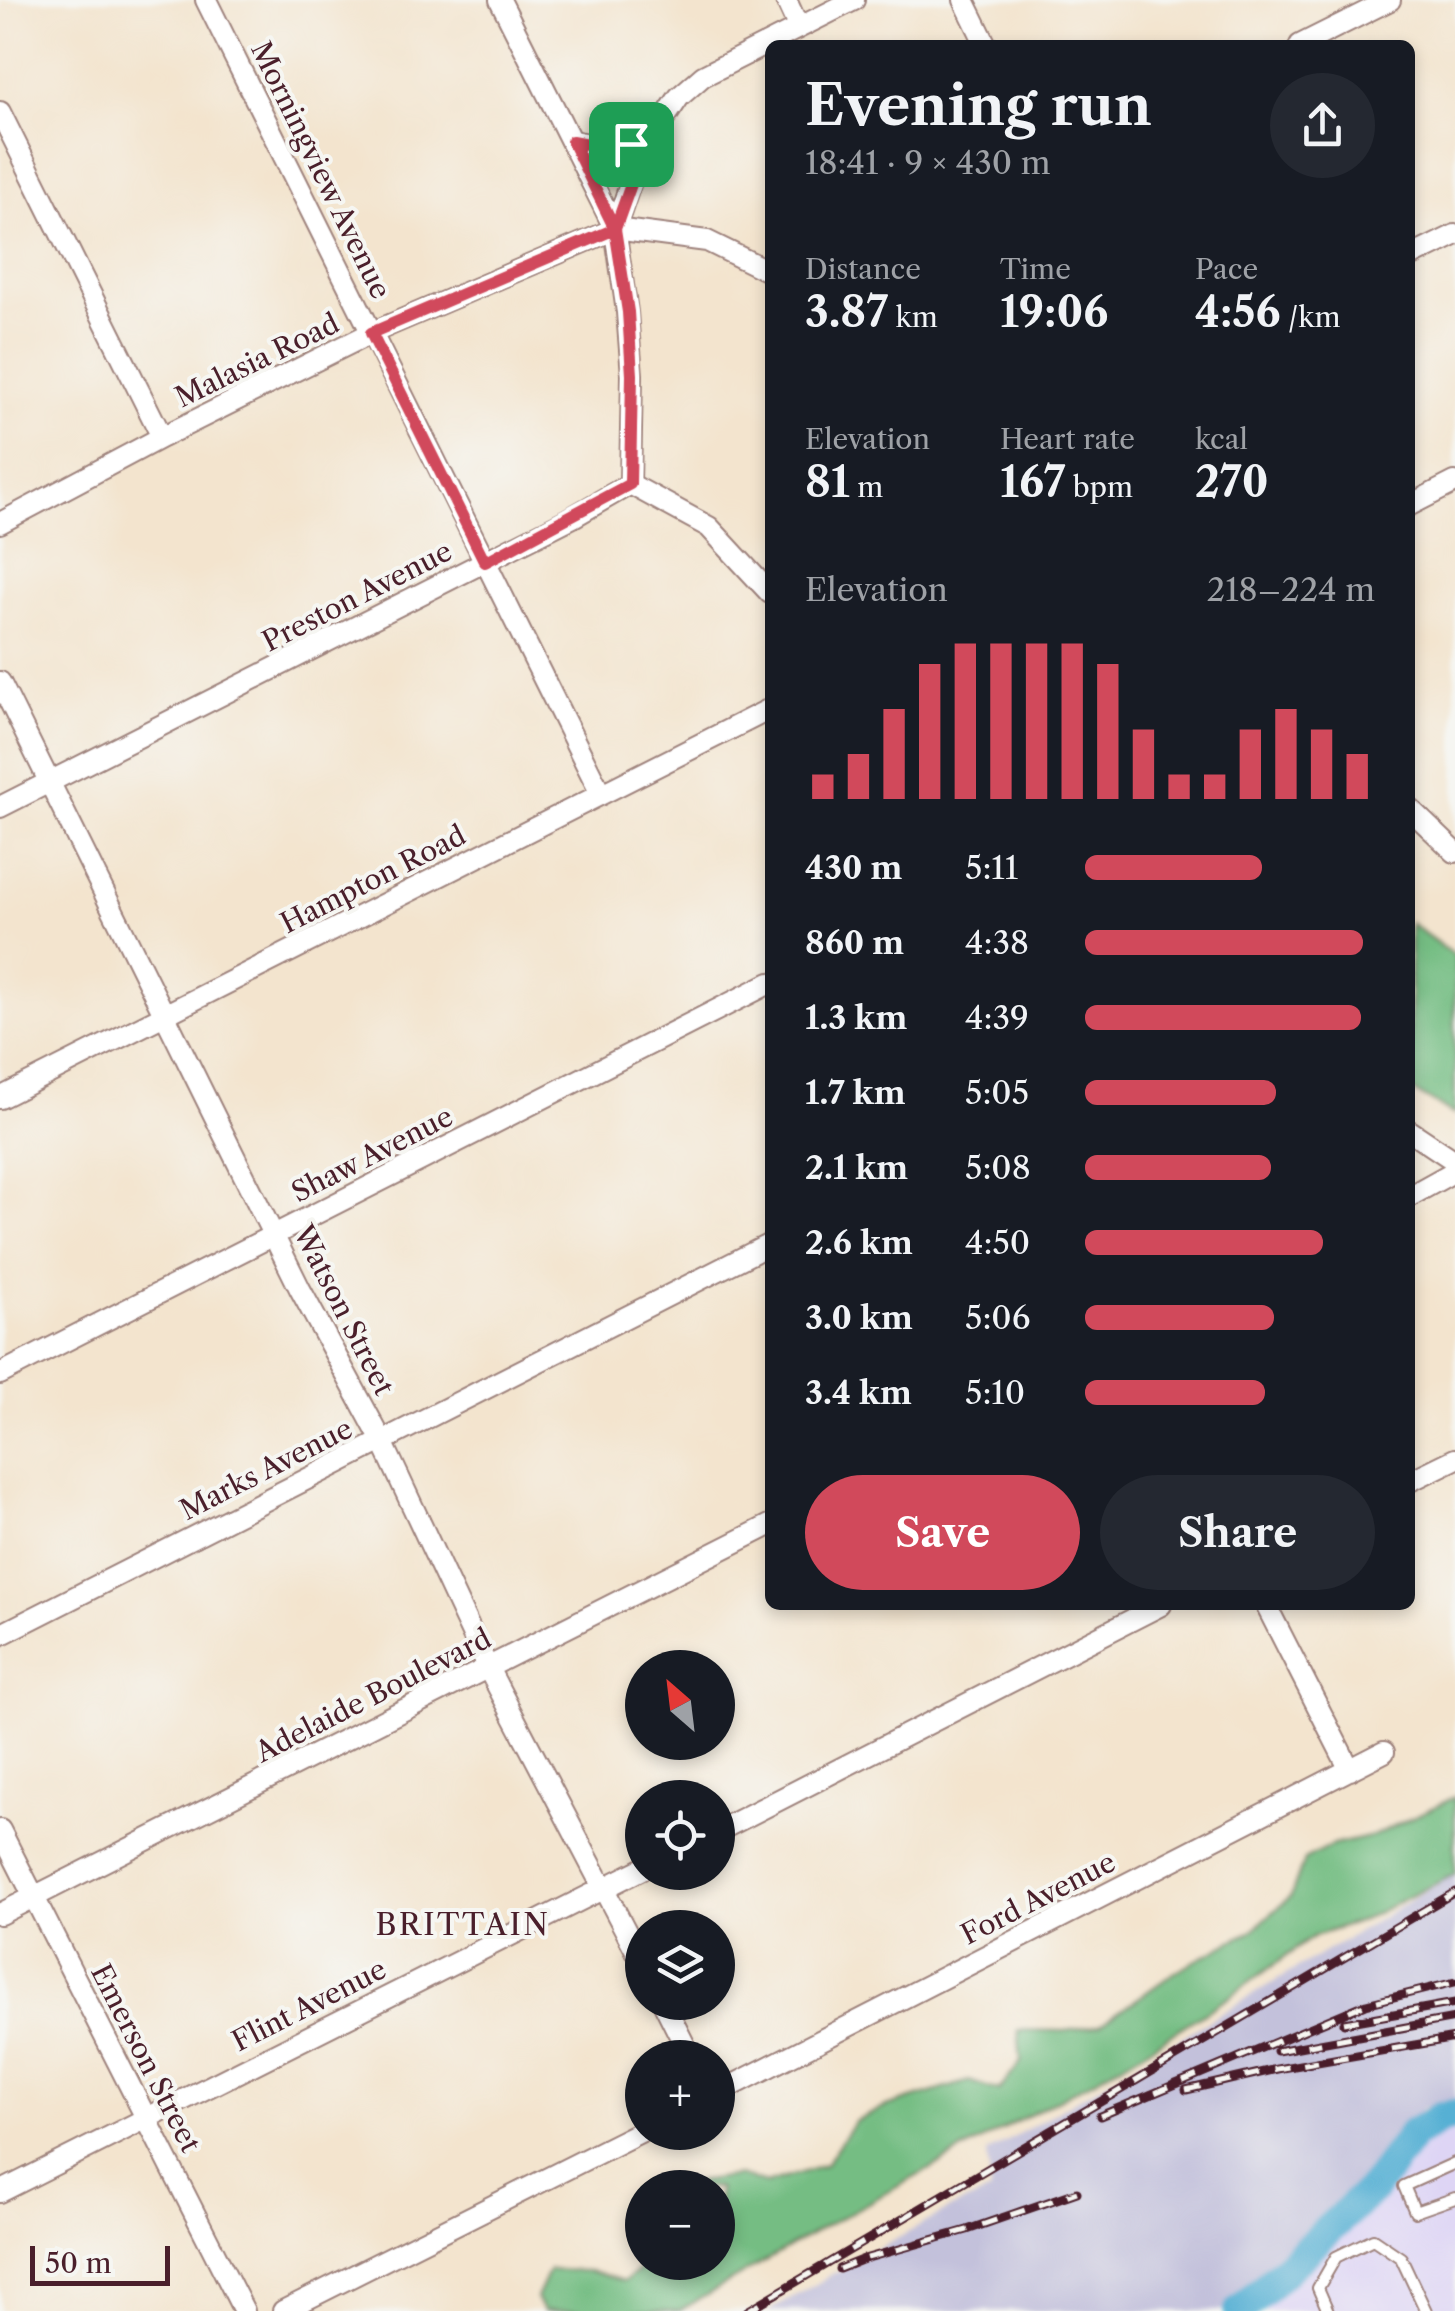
<!DOCTYPE html>
<html lang="en">
<head>
<meta charset="utf-8">
<style>
	:root { --surface:#171b24; --page:#242831; --text:#f1f3f6; --muted:#9ea1a6; --accent:#d1495b }
	body { margin:0; font-family:"Libre Caslon Text",serif; background:var(--page); color:var(--text); height:100vh; display:flex; flex-direction:column; font-size:38px; white-space:nowrap }
	* { box-sizing:border-box; margin:0 }
	p { font-size:32px; color:var(--muted) }
	.icon { flex:none; width:55px; height:55px; fill:none; stroke:currentColor; stroke-width:2; stroke-linecap:round; stroke-linejoin:round }
	.map { position:relative; flex:1; overflow:hidden }
	.side { position:absolute; left:765px; top:40px; width:650px; height:1570px; display:flex; flex-direction:column; background:var(--surface); border-radius:15px; box-shadow:0 5px 15px #0003 }
	.side>* { flex:none }
	.needle { width:65px; rotate:332deg }
	.controls { position:absolute; left:625px; top:1650px; display:grid; gap:20px }
	.controls a { display:grid; place-items:center; width:110px; height:110px; border-radius:50%; background:var(--surface); box-shadow:0 5px 15px #0003; font-size:50px }
	.scale { position:absolute; left:30px; bottom:25px; width:140px; box-sizing:border-box; padding-left:10px; border:5px solid #4a1f2b; border-top:0; font-size:28px; line-height:35px; white-space:nowrap; color:#4a1f2b; -webkit-text-stroke:8px #f6f6f2; paint-order:stroke }
	.pin { position:absolute; display:grid; place-items:center; width:85px; height:85px; color:#fff; margin:-42px; border-radius:20px; box-shadow:0 5px 15px #0006 }
	.round { display:grid; place-items:center; flex:none; width:105px; height:105px; border-radius:52px; background:var(--page) }
	.overview { display:flex; align-items:center; justify-content:space-between; height:170px; padding:0 40px }
	h1 { font-size:55px; font-weight:800; line-height:75px }
	.figures { display:grid; grid-template-columns:repeat(3,1fr); gap:15px; height:170px; padding:10px 40px }
	.figures div { display:grid; align-content:center }
	.figures b { font-size:42px; font-weight:800 }
	.figures small { font-size:28px; font-weight:400 }
	.figures p { font-size:28px }
	.chart { height:280px; padding:20px 40px }
	.chart p { display:flex; justify-content:space-between }
	.chart svg { width:100%; height:180px; margin-top:10px; stroke:var(--accent); stroke-width:6 }
	.primary-button { display:flex; gap:20px; margin-top:auto; padding:20px 40px }
	.primary-button a { flex:1; height:115px; border-radius:60px; background:var(--accent); color:#fff; font-size:40px; font-weight:800; line-height:115px; text-align:center }
	.primary-button a+a { background:var(--page); color:var(--text) }
	ul { padding:0 40px; list-style:none; font-size:32px }
	li { display:grid; grid-template-columns:160px 120px 1fr; align-items:center; height:75px }
	li i { height:25px; border-radius:12px; background:var(--accent) }
	.map>svg:first-child { display:block }
</style>
</head>
<body>
<div class="map">
<svg width="1455" height="2311" viewBox="0 0 1455 2311">
	<rect width="100%" height="100%" fill="#f6f6f2"/>
	<filter id="ink" filterUnits="userSpaceOnUse"><feTurbulence type="fractalNoise" baseFrequency=".01" numOctaves="2"/><feDisplacementMap in="SourceGraphic" scale="20" xChannelSelector="R" yChannelSelector="G"/><feConvolveMatrix kernelMatrix="1 2 1 2 8 2 1 2 1" color-interpolation-filters="sRGB"/></filter>
	<filter id="wash" filterUnits="userSpaceOnUse"><feTurbulence type="fractalNoise" baseFrequency=".0048" numOctaves="4" result="noise"/><feDisplacementMap in="SourceGraphic" scale="40" xChannelSelector="R" yChannelSelector="G"/><feGaussianBlur stdDeviation="2.25" result="paint"/><feColorMatrix in="noise" values="0 0 0 0 0 0 0 0 0 0 0 0 0 0 0 0 0 1.4 0 .05"/><feComposite in="paint" operator="in"/></filter>
	<g filter="url(#wash)">
		<rect width="100%" height="100%" fill="#f3e4ce"/>
		<path fill="#ded5f5" d="M1455 2115V2311H1240L1373 2188 1413 2134 1441 2118Z"/>
		<path fill="#c3c1db" d="M1455 1874V2104L1422 2108 1413 2134 1373 2188 1240 2311H768L950 2209 991 2192 987 2153Z"/>
		<path fill="#74bd83" stroke="#5f6e57" stroke-width="2.5" d="M1410 923 1455 956V1115L1410 1089Z
			M1455 1797V1874L1358 1922 1314 1936 1228 1998 1126 2062 820 2229 679 2311H543L536 2298 549 2270 589 2271 624 2281 650 2263 718 2262V2188L695 2187 696 2182 738 2176 766 2184 825 2165 854 2122 886 2107 969 2081 999 2091 1021 2062 1018 2030 1065 2031 1100 2025 1178 1970 1253 1930 1291 1896 1304 1860 1333 1845 1373 1836Z"/>
		<g fill="none" stroke-linecap="round" stroke-linejoin="round">
			<path stroke="#57b0d4" stroke-width="32" d="M1240 2311 1373 2188 1413 2134 1441 2118 1455 2115"/>
		</g>
	</g>
	<g filter="url(#ink)">
		<g fill="none" stroke-linecap="round" stroke-linejoin="round">
			<defs>
				<path id="lane" d="M1455 2163 1404 2186 1415 2212 1455 2198
					M1328 2311 1318 2288 1336 2257 1373 2239 1401 2258 1426 2311"/>
				<path id="street" d="M206 0 601 794
					M500 0 615 229
					M786 0 798 26
					M964 0 986 45
					M1300 45 1390 0
					M0 112 162 437
					M572 141 603 147 647 140
					M1410 257 1455 235
					M630 484 632 375 627 312 615 229 640 155 679 97 703 76 854 0
					M630 484 709 527 770 593
					M1410 505 1455 482
					M0 523 162 437 371 333 615 229 707 241 770 272
					M0 682 300 1289 382 1441 488 1668 642 1962
					M0 807 573 517 630 484
					M1410 809 1455 852
					M0 1098 770 709
					M1410 1131 1455 1161
					M1410 1196 1455 1171
					M0 1374 770 983
					M1410 1481 1455 1459
					M1266 1605 1350 1770
					M0 1635 770 1244
					M0 1830 244 2311
					M718 1831 1161 1605
					M0 1914 770 1525
					M663 2002 691 2058
					M718 2093 1384 1752
					M0 2192 642 1869
					M283 2311 642 2131"/>
			</defs>
			<use href="#lane" stroke="#9e827c" stroke-width="14"/>
			<use href="#street" stroke="#9e827c" stroke-width="24"/>
			<use href="#lane" stroke="#fff" stroke-width="10"/>
			<use href="#street" stroke="#fff" stroke-width="20"/>
			<defs>
				<path id="rail" d="M1344 2023 1455 2003
					M1277 2051 1455 2018
					M1186 2090 1277 2069 1455 2038
					M1100 2116 1366 2004 1455 1982
					M839 2269 864 2259 967 2230 1077 2192
					M747 2311 1455 1892"/>
			</defs>
			<use href="#rail" stroke="#4a1f2b" stroke-width="9"/>
			<use href="#rail" stroke="#f6f6f2" stroke-width="5" stroke-dasharray="15" stroke-linecap="butt"/>
		</g>
	</g>
	<g fill="none" stroke-linecap="round" stroke-linejoin="round" filter="url(#ink)">
		<defs>
			<path id="route" d="M631 144 647 140 615 229 628 312 632 375 630 484 485 562 371 333 615 229 572 141 603 147 631 144"/>
		</defs>
		<use href="#route" stroke="#fff" stroke-width="20"/>
		<use href="#route" stroke="#d1495b" stroke-width="12"/>
	</g>
	<g text-anchor="middle" stroke-width="8" stroke-linejoin="round" paint-order="stroke">
		<g font-size="28" fill="#4a1f2b" stroke="#f6f6f2">
			<text transform="translate(321 170) rotate(64)" y="10">Morningview Avenue</text>
			<text transform="translate(257 360) rotate(-26)" y="10">Malasia Road</text>
			<text transform="translate(357 596) rotate(-27)" y="10">Preston Avenue</text>
			<text transform="translate(373 879) rotate(-27)" y="10">Hampton Road</text>
			<text transform="translate(372 1154) rotate(-27)" y="10">Shaw Avenue</text>
			<text transform="translate(344 1310) rotate(63)" y="10">Watson Street</text>
			<text transform="translate(266 1469) rotate(-27)" y="10">Marks Avenue</text>
			<text transform="translate(373 1695) rotate(-27)" y="10">Adelaide Boulevard</text>
			<text transform="translate(1038 1898) rotate(-27)" y="10">Ford Avenue</text>
			<text transform="translate(309 2005) rotate(-27)" y="10">Flint Avenue</text>
			<text transform="translate(146 2058) rotate(63)" y="10">Emerson Street</text>
		</g>
		<g font-size="30" letter-spacing="2.5" fill="#4a1f2b" stroke="#f6f6f2">
			<text x="463" y="1935">BRITTAIN</text>
		</g>
	</g>
</svg>
<div class="controls">
<a><svg class="needle" viewBox="-14 -14 28 28"><path d="M0-13l5 13h-10z" fill="#e53935"/><path d="M0 13l5-13h-10z" fill="#9ea1a6"/></svg></a>
<a><svg class="icon" aria-label="locate" viewBox="0 0 24 24"><circle cx="12" cy="12" r="6"/><path d="M12 2v4M12 18v4M2 12h4M18 12h4"/></svg></a>
<a><svg class="icon" aria-label="layers" viewBox="0 0 24 24"><path d="M12 4l9 5-9 5-9-5zM3 14l9 5 9-5"/></svg></a>
<a>+</a>
<a>−</a>
</div>
<div class="scale">50 m</div>
<div class="pin" style="left:631px;top:144px;background:#1e9e55"><svg class="icon" aria-label="arrive" viewBox="0 0 24 24"><path d="M6 21V4h12l-3 4 3 4H6"/></svg></div>
<section class="side">
<div class="overview"><div><h1>Evening run</h1><p>18:41 · 9 × 430 m</p></div><a class="round"><svg class="icon" aria-label="share" viewBox="0 0 24 24"><path d="M12 15V3M7 8l5-5 5 5M5 13v7h14v-7"/></svg></a></div>
<div class="figures">
<div><p>Distance</p><b>3.87<small> km</small></b></div>
<div><p>Time</p><b>19:06</b></div>
<div><p>Pace</p><b>4:56<small> /km</small></b></div>
</div>
<div class="figures">
<div><p>Elevation</p><b>81<small> m</small></b></div>
<div><p>Heart rate</p><b>167<small> bpm</small></b></div>
<div><p>kcal</p><b>270</b></div>
</div>
<div class="chart"><p><span>Elevation</span>218–224 m</p>
<svg viewBox="0 0 160 44" preserveAspectRatio="none"><path d="M5 44V38M15 44V33M25 44V22M35 44V11M45 44V6M55 44V6M65 44V6M75 44V6M85 44V11M95 44V27M105 44V38M115 44V38M125 44V27M135 44V22M145 44V27M155 44V33"/></svg>
</div>
<ul>
<li><b>430 m</b>5:11<i style="width:61%"></i></li>
<li><b>860 m</b>4:38<i style="width:96%"></i></li>
<li><b>1.3 km</b>4:39<i style="width:95%"></i></li>
<li><b>1.7 km</b>5:05<i style="width:66%"></i></li>
<li><b>2.1 km</b>5:08<i style="width:64%"></i></li>
<li><b>2.6 km</b>4:50<i style="width:82%"></i></li>
<li><b>3.0 km</b>5:06<i style="width:65%"></i></li>
<li><b>3.4 km</b>5:10<i style="width:62%"></i></li>
</ul>
<div class="primary-button"><a>Save</a><a>Share</a></div>
</section>
</div>
</body>
</html>
